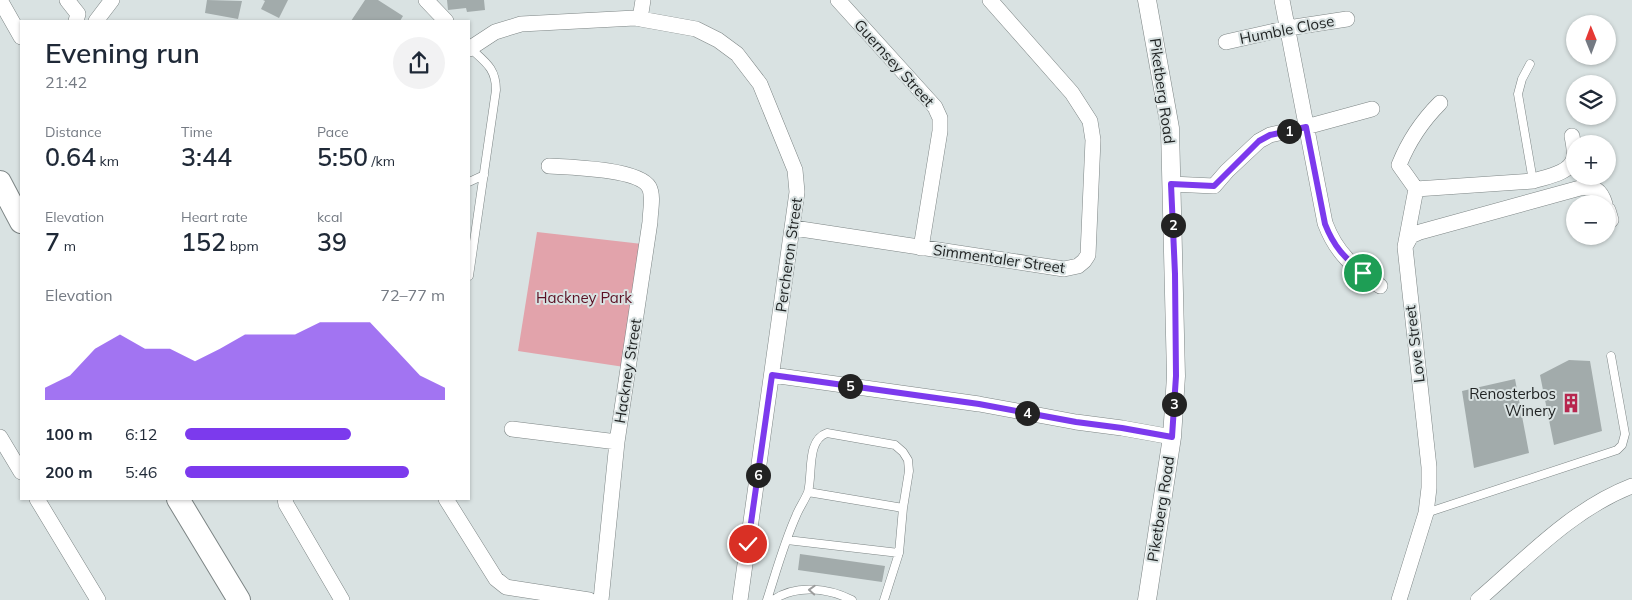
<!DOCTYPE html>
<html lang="en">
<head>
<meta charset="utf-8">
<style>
	:root { --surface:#fff; --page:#f2f2f3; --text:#1f2937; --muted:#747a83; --accent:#7c3aed }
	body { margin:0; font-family:Mulish,sans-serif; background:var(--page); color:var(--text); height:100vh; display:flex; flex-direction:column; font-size:19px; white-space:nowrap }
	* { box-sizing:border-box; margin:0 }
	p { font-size:16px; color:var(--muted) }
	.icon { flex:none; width:28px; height:28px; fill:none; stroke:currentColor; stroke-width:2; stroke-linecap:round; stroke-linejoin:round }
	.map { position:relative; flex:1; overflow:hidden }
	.side { position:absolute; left:20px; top:20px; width:450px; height:480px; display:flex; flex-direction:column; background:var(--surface); border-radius:0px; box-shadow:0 1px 4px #0004 }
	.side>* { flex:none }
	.needle { width:32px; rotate:359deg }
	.controls { position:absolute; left:1566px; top:15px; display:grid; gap:10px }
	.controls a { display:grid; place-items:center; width:50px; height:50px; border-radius:50%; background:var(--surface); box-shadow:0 1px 4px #0004; font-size:25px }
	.pin { position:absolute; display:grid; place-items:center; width:42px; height:42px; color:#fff; margin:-21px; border:2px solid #fff; border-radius:50%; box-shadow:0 1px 5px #0007 }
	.km { position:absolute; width:25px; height:25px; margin:-12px; border-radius:50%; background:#222; color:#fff; font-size:14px; line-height:25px; text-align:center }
	.round { display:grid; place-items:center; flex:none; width:52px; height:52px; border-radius:26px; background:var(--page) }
	.headline { display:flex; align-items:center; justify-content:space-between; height:85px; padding:0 25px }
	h1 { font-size:28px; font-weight:600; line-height:38px }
	.metrics { display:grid; grid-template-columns:repeat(3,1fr); gap:8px; height:85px; padding:5px 25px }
	.metrics div { display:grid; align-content:center }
	.metrics b { font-size:25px; font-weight:600 }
	.metrics small { font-size:14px; font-weight:400 }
	.metrics p { font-size:14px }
	.chart { height:140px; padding:10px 25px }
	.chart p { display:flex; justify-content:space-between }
	.chart svg { width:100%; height:90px; margin-top:5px; fill:var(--accent); opacity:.7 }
	ul { padding:0 25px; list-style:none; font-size:16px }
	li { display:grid; grid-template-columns:80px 60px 1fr; align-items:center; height:38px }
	li i { height:12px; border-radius:6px; background:var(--accent) }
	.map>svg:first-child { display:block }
</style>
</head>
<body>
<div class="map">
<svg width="1632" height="600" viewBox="0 0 1632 600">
	<rect width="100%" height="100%" fill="#d9e2e2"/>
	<path fill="#e2a3ab" d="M537 232 651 245 631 368 518 351Z"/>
	<path fill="#a2abab" d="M207 0 242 1 238 19 205 13Z
		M263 0H288L279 18 261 9 265 1Z
		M365 0H378L403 16 400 21H351Z
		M447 0H484L485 10 467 12 466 8 448 10Z
		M1569 360 1590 361 1602 431 1554 445 1540 375Z
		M1515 379 1529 453 1474 468 1462 391Z
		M800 554 885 566 882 582 798 570Z"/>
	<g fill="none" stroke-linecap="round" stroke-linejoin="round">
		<defs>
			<path id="service" d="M1530 64 1522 79 1518 94 1533 181
				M469 182 484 175
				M469 276 496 90C496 68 485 62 470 48
				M808 492 903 508
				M1426 513 1617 450 1622 445 1625 434 1611 356
				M787 540 899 553
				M767 600C776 572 784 543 796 516 799 508 805 500 808 492 813 474 806 440 827 433L895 445 903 452 908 460 909 471 903 508 899 553 884 600
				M773 600C796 584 828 588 852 600"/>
			<path id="minor" d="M0 0 21 37
				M67 0 78 14 76 21
				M426 0 446 21
				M838 0 935 107 940 118V131L921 248
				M1282 0 1325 223C1337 255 1354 267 1380 286
				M640 19 643 0
				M96 21 112 0
				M1226 42 1288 28 1347 19
				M469 49 495 32 521 24 635 18 696 29 718 40 737 54 760 84 795 170 797 192 740 600
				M549 166C570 167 639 169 649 187 654 196 650 212 650 222L617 442 601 600
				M1171 184 1214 186 1227 171 1259 141 1270 135 1306 127 1372 109
				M1416 189 1533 181C1546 177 1572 173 1574 157 1575 150 1573 142 1572 136
				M1608 210 1611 220
				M794 228 1064 269 1078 266 1084 261 1088 255 1093 140 1090 121 1072 93 990 0
				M1405 247 1411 236 1420 232 1580 188C1595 186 1601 190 1605 204
				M772 375 979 404 1076 422 1122 428 1172 437
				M512 429 617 442
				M0 437 21 472
				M37 499 98 600
				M285 499 286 504 342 600
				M446 499 496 579 506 587 589 600
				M1399 600 1426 513 1429 488V467L1405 247 1416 189 1399 165C1409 140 1422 121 1440 103
				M1478 600C1526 559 1572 509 1632 486"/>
			<path id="tertiary" d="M1147 0 1170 128 1176 376 1172 437 1147 600"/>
			<path id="primary" d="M0 182 21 222
				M178 499 239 600"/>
		</defs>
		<use href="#service" stroke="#7d8585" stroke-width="9"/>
		<use href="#minor" stroke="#7d8585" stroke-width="16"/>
		<use href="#tertiary" stroke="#7d8585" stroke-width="19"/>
		<use href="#primary" stroke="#7d8585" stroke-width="24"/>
		<use href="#service" stroke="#fff" stroke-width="8"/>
		<use href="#minor" stroke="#fff" stroke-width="15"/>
		<use href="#tertiary" stroke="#fff" stroke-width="18"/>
		<use href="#primary" stroke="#fff" stroke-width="22"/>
	</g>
	<defs><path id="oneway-chevron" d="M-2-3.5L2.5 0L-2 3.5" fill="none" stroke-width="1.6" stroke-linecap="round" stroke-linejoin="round" transform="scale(1.25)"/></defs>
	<use stroke="#9b9c9c" href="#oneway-chevron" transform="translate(812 590) rotate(-177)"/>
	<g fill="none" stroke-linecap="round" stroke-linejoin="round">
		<defs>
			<path id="route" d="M748 544 772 375 979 404 1076 422 1122 428 1172 437 1176 376 1175 274 1171 184 1214 186 1259 141 1270 135 1306 127 1325 224C1334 247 1344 257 1363 273"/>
		</defs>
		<use href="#route" stroke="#fff" stroke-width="10"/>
		<use href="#route" stroke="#7c3aed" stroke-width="6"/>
	</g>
	<defs>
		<symbol id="building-bare" viewBox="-9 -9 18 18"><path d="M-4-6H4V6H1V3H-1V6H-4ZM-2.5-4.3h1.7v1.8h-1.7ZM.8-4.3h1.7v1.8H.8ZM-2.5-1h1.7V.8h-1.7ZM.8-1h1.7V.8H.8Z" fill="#b7264e" stroke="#d9e2e2" stroke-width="2.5" paint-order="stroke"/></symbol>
	</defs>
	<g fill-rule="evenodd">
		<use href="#building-bare" x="1557" y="389" width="28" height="28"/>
	</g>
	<g text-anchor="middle" stroke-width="4" stroke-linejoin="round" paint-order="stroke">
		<g font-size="15" fill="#212424" stroke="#d9e2e2">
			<text transform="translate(1287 30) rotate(-11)" y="5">Humble Close</text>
			<text transform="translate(894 63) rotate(48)" y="5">Guernsey Street</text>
			<text transform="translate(1162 91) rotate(82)" y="5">Piketberg Road</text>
			<text transform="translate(789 255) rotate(-82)" y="5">Percheron Street</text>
			<text transform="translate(999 259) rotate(8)" y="5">Simmentaler Street</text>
			<text transform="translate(1415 344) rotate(-97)" y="5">Love Street</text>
			<text transform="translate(628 371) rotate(-81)" y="5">Hackney Street</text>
			<text transform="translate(1161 509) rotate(-81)" y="5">Piketberg Road</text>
		</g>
		<g font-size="15" fill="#5b1124" stroke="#d9e2e2">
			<text x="584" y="303">Hackney Park</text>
		</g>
		<g font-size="15" fill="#212424" stroke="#d9e2e2" text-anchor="end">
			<text x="1556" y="399">Renosterbos<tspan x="1556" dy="17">Winery</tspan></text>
		</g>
	</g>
</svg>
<div class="controls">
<a><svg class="needle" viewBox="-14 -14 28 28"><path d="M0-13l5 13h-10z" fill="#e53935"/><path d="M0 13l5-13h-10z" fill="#747a83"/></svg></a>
<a><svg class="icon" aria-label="layers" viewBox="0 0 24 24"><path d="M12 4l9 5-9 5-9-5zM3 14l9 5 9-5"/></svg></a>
<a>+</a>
<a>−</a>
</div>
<div class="pin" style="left:1363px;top:273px;background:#1e9e55"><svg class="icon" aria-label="arrive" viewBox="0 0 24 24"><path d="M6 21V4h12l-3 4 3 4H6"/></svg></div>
<div class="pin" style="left:748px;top:544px;background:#d93025"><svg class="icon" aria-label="check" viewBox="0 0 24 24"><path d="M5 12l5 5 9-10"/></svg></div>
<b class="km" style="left:1289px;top:131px">1</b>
<b class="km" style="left:1173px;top:225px">2</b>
<b class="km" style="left:1174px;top:404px">3</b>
<b class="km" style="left:1027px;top:413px">4</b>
<b class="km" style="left:850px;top:386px">5</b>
<b class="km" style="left:758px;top:475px">6</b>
<section class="side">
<div class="headline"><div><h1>Evening run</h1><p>21:42</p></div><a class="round"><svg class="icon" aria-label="share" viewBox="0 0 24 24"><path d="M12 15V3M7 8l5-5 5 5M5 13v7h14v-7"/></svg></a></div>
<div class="metrics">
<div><p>Distance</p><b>0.64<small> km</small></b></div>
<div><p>Time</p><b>3:44</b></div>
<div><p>Pace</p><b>5:50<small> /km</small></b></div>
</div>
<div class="metrics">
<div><p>Elevation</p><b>7<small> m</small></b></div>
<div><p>Heart rate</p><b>152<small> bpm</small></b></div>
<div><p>kcal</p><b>39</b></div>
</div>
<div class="chart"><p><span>Elevation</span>72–77 m</p>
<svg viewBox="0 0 160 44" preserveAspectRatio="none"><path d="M0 44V38L10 32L20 19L30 12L40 19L50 19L60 25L70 19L80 12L90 12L100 12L110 6L120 6L130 6L140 19L150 32L160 38V44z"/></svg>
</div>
<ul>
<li><b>100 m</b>6:12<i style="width:64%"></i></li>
<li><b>200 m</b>5:46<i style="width:86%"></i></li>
</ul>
</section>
</div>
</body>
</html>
